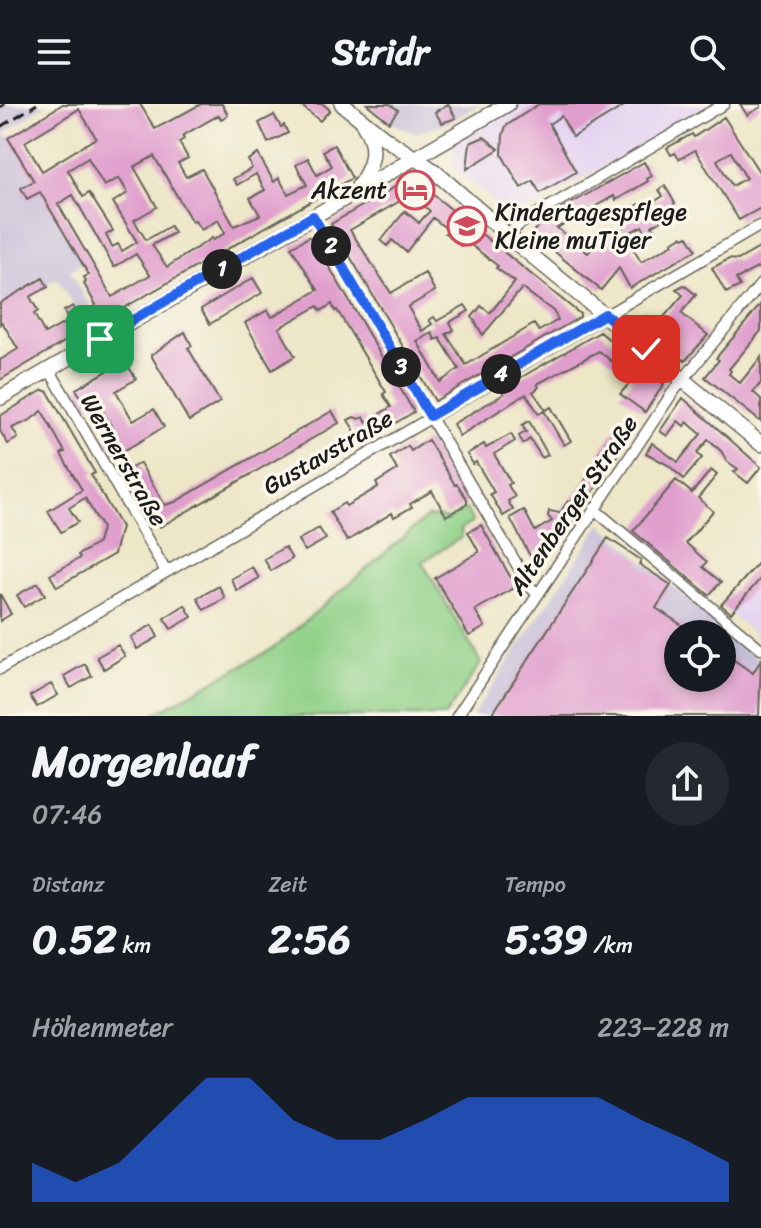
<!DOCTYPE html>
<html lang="de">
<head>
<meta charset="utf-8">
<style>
	:root { --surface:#171b24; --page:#242831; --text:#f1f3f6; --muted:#9ea1a6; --accent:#2563eb }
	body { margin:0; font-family:Sriracha,sans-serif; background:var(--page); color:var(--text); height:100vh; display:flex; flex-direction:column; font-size:30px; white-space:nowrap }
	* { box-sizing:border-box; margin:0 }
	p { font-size:26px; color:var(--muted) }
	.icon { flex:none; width:44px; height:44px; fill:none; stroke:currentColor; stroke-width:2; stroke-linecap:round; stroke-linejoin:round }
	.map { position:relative; height:612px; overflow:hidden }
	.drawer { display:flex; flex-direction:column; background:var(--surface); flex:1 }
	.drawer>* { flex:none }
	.fabs { position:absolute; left:664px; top:516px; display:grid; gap:16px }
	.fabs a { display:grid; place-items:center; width:72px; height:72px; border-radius:50%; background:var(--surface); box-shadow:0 4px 12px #0003; font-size:40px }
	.pin { position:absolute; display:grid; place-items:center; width:68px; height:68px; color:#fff; margin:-34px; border-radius:16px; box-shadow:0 4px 12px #0006 }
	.km { position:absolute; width:40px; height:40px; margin:-20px; border-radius:50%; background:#222; color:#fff; font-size:22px; line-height:40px; text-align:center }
	.round { display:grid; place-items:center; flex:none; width:84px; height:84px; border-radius:42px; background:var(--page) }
	.overview { display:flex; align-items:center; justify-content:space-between; height:136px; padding:0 32px }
	h1 { font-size:44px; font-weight:700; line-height:60px }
	.metrics { display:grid; grid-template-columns:repeat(3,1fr); gap:12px; height:136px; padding:8px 32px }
	.metrics div { display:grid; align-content:center }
	.metrics b { font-size:40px; font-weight:700 }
	.metrics small { font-size:22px; font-weight:400 }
	.metrics p { font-size:22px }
	.chart { height:224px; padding:16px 32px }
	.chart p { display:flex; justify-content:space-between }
	.chart svg { width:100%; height:144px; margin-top:8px; fill:var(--accent); opacity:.7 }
	header { display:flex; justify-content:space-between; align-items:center; height:104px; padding:0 32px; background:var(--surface); font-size:36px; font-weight:700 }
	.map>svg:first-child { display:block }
</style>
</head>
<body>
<header><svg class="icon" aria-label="menu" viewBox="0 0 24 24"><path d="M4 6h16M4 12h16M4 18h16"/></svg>Stridr<svg class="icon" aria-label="search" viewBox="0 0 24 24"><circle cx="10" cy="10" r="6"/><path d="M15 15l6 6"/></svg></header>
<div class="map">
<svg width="761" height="612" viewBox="0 0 761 612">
	<rect width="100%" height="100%" fill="#fbf7ec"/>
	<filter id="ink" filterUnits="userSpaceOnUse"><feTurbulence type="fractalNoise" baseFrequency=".0125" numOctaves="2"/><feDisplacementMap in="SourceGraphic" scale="16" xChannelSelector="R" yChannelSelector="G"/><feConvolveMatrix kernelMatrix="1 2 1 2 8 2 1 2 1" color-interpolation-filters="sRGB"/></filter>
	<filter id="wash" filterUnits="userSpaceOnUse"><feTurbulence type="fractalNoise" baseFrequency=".006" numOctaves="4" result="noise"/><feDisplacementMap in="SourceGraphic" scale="32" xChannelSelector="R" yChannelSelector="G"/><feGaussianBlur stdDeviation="1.8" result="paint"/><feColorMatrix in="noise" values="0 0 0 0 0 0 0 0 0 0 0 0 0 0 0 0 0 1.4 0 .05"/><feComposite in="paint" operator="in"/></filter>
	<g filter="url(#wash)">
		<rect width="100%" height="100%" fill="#ede6c7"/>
		<path fill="#e5d3f1" d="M524 0H706L627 50 526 106 517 111H509L453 63 452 56 455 39Z
			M761 456V533L760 535 721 502Z"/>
		<path fill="#c7c0d9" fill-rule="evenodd" d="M0 0H46L5 29 82 159 70 167 99 218 87 225 57 174 47 180 48 183 0 210Z
			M366 0H480L447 19 415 29 389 18Z
			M601 420 761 558V612H472ZM678 530H722V574H678Z"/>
		<path fill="#8fd087" stroke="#567652" stroke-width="2" d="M466 405 473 418 461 425 462 433 422 458 481 559 445 612H150L274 544 427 413 439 412 447 416Z"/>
		<g id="blocks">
			<path fill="#e09ecd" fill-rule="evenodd" d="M63 0H140L155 25 201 0H222L228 11 221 15 219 11 182 32 184 35 179 38 188 54 178 59 186 73 202 65 234 122 260 111 250 94 265 86 256 70 237 81 233 75 252 64 248 56 258 50 274 78 279 74 288 90 307 81 296 61 308 54 317 71 332 62 323 47 334 41 352 74 99 218 92 206 96 201 84 180 86 178 84 173 89 171 40 88 27 95 21 84 34 77 8 34ZM79 5 96 34 42 67 25 38ZM154 52 192 118 195 117 201 126 218 116 225 129 213 136 212 134 167 163 152 141 174 129 170 122 146 136 134 116 157 103 134 63ZM88 54 104 82 119 74 128 89 113 98 137 138 122 147 118 140 112 143 106 131 113 127 105 114 89 89 83 93 68 66ZM73 91 114 163 136 150 150 171 112 193 58 100Z
				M299 0H323L330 6 320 17Z
				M367 0H390L398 6 389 18Z
				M448 0 456 14 442 19 435 8Z
				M539 0H627L573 33 561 12 549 20 576 68 540 89 533 77 521 84 502 51 503 31 506 22Z
				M740 0H761V3L747 11Z
				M274 11 281 23 284 21 288 29 268 39 259 19Z
				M724 13 761 71V104L739 116 695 46 679 55 675 49 671 51 667 44 692 30 694 33ZM731 48 746 74 732 82 717 56Z
				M484 33 499 45 467 65 470 39Z
				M644 58 652 72 647 75 648 77 616 96 614 92 557 124 588 149 599 136 625 122 617 108 624 105 626 108 643 98 646 103 663 92 659 86 665 82 675 99 673 101 677 107 652 122 655 128 648 132 642 122 625 131 641 158 673 140 672 138 682 132 684 134 688 132 696 146 630 184 619 164 601 186 532 129 544 115Z
				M412 73 424 83 350 126 391 189 425 169 435 187 408 203 422 227 432 220 429 216 434 213 437 217 465 201 469 207 450 218 454 226 446 230 466 261 534 220 539 227 558 216 553 207 522 184 483 231 472 213 481 202 490 209 515 178 496 164 498 162 466 137 461 142 445 129 448 126 433 114 406 148 392 136 387 142 381 137 405 107 419 119 424 113 430 107 415 95 425 84 580 210V213L435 297 331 120ZM432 229 435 236 440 234 459 265 440 278 417 237Z
				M309 133 313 135 414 308 362 339 348 316 354 313 359 315 364 313 366 318 391 303 383 290 386 288 337 206 335 207 332 200 321 207 318 202 279 224 295 252 272 266 245 219 268 206 272 213 318 186 291 143Z
				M761 143V162L736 175 740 182 726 189 712 164 729 155 738 156Z
				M43 174 48 183 30 193 38 207 34 210 45 230 68 217 64 207 73 202 86 225 0 276V256L18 245 2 218 0 220V199Z
				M253 174 262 189 210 220 201 205Z
				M684 181 696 191 681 209 708 231 685 257 640 219 646 212 657 221 683 191 676 185Z
				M761 200V227L729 265 731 267 729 270 740 279 761 253V279L753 288 761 295V318L705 273 719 256 716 254Z
				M185 228 192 242 188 244 220 298 189 317 151 251Z
				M600 228 664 280 645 308 620 290 633 275 599 247 537 280 539 283 533 288 546 306 551 303 571 337 564 341 544 307 539 310 526 290 459 332 453 320 504 290 501 285Z
				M125 257 136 275 116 287 133 317 154 305 164 323 115 352 104 334 115 328 97 297 86 303 76 285Z
				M43 286 48 288 95 369 91 371 121 423 114 450 57 483 50 471 80 454 78 451 98 439 102 424 85 394 69 404 78 418 61 428 48 407 82 386 61 350 65 348 42 307 29 317 12 324 18 334 8 340 0 327V312Z
				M683 294 761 363 748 379 734 368 738 365 727 357 721 347 708 336 697 349 702 354 684 375 668 361 646 349 652 339 678 358 701 330 687 318 684 322 678 317 667 332 660 327Z
				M332 307 339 319 160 423 149 410 124 368 140 359 165 401 175 398Z
				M529 317 548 351 542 354 530 335 523 340 519 332 526 328 522 321Z
				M614 327 627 336 581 406 565 429 530 452 510 414 524 406 535 427 552 417 548 412 549 407 560 409 568 397 570 399 599 356 596 354Z
				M511 330 515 337 494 350 511 379 508 381 515 393 508 397 513 406 503 412 490 390 494 388 476 358 473 360 467 350 484 340 486 344Z
				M428 336 455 381 457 380 467 395V400L446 412 432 387 410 400 412 403 394 413 392 409 347 437 330 408 344 399 346 402 378 383 376 379 397 366 390 353 408 342 411 347Z
				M711 366 717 371 698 394 713 407 686 439 707 458 703 463 721 478 709 491 633 427 676 376 692 389Z
				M481 421 516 483 475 506 485 523 469 532 435 474 479 448 468 428Z
				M319 424 326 435 305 447 298 436Z
				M608 434 641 456 639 460 671 481 656 504 695 530H678V574H722V548L753 569 761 556 759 612H491Z
				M285 443 292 455 271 467 264 455Z
				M761 456V474L731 509 721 501Z
				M252 463 259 474 237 487 231 475Z
				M38 479 45 491 24 503 17 491Z
				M219 482 225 494 204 506 197 494Z
				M0 490 11 510 0 517Z
				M185 501 192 513 171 525 164 514Z
				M152 521 158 533 137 545 131 533Z
				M118 541 125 552 104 565 97 553Z
				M85 560 92 572 71 584 64 572Z
				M51 580 58 591 37 603 30 592Z"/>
		</g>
	</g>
	<g filter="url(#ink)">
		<use href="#blocks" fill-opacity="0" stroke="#656358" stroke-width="2"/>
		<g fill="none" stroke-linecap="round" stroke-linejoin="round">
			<defs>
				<path id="street" d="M313 112 530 483 538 490
					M508 130 520 120 724 0
					M49 265 165 466
					M594 405 761 545
					M0 565 761 121
					M457 612 673 288 761 180"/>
				<path id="secondary" d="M342 0 386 35 433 66 520 142 761 340
					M358 83C372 63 379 44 364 22
					M0 294 508 0"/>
			</defs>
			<use href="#street" stroke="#656358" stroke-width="13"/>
			<use href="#secondary" stroke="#656358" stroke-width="17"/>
			<use href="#street" stroke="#fff" stroke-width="10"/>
			<use href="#secondary" stroke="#fff" stroke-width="14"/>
			<path stroke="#1c1c1c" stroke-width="3" stroke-dasharray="12 6" stroke-linecap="butt" d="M0 3 5 0
				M0 23 37 0"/>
		</g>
	</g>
	<g fill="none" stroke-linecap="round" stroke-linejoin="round" filter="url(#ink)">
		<defs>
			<path id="route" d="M100 235 313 112 430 312 605 210 646 245"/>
		</defs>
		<use href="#route" stroke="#fff" stroke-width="16"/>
		<use href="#route" stroke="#2563eb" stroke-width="10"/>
	</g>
	<defs>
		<symbol id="hotel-ring" viewBox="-11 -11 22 22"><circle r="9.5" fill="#fbf7ec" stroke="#d1495b" stroke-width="1.5"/><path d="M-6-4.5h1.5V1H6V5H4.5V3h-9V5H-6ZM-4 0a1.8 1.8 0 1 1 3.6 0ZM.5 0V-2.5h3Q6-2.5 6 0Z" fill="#d1495b"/></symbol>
		<symbol id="school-ring" viewBox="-11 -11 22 22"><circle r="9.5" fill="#fbf7ec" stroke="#d1495b" stroke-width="1.5"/><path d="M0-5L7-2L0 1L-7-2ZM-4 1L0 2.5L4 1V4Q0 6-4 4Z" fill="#d1495b"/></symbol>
	</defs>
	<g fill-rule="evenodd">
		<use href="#hotel-ring" x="393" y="64" width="44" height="44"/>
		<use href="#school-ring" x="445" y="100" width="44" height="44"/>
	</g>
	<g text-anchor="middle" stroke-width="7" stroke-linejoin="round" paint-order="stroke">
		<g font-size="24" fill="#1c1c1c" stroke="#fbf7ec" text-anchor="end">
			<text x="387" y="94">Akzent</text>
			<text x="495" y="116" text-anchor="start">Kindertagespflege<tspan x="495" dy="28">Kleine muTiger</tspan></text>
		</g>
		<g font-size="24" fill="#1c1c1c" stroke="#fbf7ec">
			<text transform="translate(328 348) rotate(-30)" y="8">Gustavstraße</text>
			<text transform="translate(124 356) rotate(60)" y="8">Wernerstraße</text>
			<text transform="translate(573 401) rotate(-56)" y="8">Altenberger Straße</text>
		</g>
	</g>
</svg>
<div class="fabs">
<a><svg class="icon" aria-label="locate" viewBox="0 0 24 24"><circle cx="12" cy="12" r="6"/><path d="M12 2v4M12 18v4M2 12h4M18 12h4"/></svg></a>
</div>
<div class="pin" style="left:100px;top:235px;background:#1e9e55"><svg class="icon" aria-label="arrive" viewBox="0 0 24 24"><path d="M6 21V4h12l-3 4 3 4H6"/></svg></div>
<div class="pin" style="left:646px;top:245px;background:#d93025"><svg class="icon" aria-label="check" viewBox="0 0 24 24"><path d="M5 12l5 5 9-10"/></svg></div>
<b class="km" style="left:222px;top:165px">1</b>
<b class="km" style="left:331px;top:142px">2</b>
<b class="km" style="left:401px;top:263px">3</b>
<b class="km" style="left:501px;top:270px">4</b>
</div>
<section class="drawer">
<div class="overview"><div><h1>Morgenlauf</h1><p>07:46</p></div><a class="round"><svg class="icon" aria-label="share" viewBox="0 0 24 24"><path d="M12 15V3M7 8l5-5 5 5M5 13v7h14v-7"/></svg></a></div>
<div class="metrics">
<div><p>Distanz</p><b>0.52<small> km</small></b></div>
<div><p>Zeit</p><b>2:56</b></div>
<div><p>Tempo</p><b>5:39<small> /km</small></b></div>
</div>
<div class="chart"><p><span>Höhenmeter</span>223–228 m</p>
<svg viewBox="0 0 160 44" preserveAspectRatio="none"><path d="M0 44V32L10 38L20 32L30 19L40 6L50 6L60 19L70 25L80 25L90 19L100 12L110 12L120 12L130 12L140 19L150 25L160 32V44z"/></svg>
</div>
</section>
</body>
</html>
